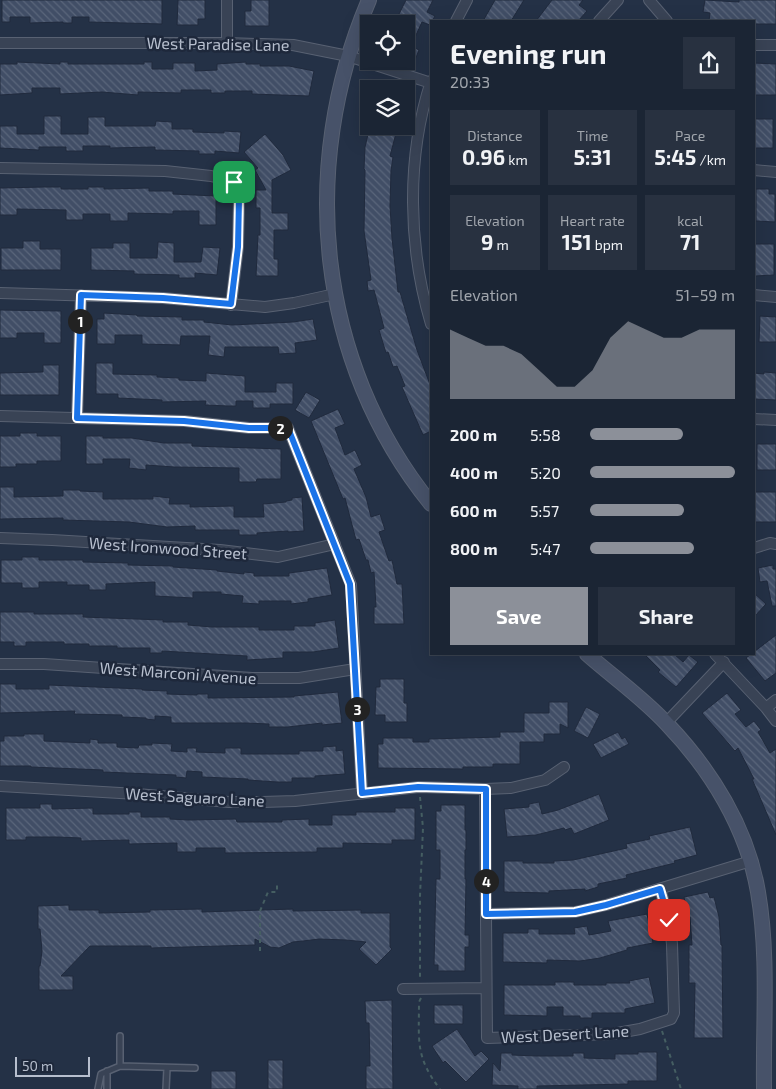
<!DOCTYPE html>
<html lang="en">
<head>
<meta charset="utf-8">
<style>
	:root { --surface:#1b2534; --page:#283140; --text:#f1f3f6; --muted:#a0a5ac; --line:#39424f; --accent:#8c9099 }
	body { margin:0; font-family:"Exo 2",sans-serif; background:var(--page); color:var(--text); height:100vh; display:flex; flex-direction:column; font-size:19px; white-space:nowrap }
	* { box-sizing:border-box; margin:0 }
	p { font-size:16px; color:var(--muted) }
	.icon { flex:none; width:28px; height:28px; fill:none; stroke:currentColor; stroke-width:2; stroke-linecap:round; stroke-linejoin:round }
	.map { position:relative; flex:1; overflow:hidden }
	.panel { position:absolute; left:430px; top:20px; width:325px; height:635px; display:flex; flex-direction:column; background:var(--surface); border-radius:0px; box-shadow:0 5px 20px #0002,0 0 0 1px var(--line) }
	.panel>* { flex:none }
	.controls { position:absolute; left:360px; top:15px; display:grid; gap:10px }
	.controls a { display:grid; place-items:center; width:55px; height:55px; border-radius:0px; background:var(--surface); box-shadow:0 5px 20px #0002,0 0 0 1px var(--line); font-size:25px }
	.scale { position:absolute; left:15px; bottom:12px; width:75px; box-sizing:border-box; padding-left:5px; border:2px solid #b7bfce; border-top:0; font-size:14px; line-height:18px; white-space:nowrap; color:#b7bfce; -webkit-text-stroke:4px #1e283b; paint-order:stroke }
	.pin { position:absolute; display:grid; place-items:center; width:42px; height:42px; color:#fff; margin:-21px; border-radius:10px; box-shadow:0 2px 8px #0006 }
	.km { position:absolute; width:25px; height:25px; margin:-12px; border-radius:50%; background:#222; color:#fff; font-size:14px; line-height:25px; text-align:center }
	.round { display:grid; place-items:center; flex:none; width:52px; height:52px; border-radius:0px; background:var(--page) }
	.headline { display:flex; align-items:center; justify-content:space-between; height:85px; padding:0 20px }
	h1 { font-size:28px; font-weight:700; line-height:38px }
	.metrics { display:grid; grid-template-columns:repeat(3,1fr); gap:8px; height:85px; padding:5px 20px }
	.metrics div { display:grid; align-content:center; border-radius:0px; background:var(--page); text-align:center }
	.metrics b { font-size:21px; font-weight:700 }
	.metrics small { font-size:14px; font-weight:400 }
	.metrics p { font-size:14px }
	.chart { height:140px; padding:10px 20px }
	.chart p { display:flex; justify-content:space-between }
	.chart svg { width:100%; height:90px; margin-top:5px; fill:var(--accent); opacity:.7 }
	.action { display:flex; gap:10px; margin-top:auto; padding:10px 20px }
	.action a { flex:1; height:58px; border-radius:0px; background:var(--accent); color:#fff; font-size:20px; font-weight:700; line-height:58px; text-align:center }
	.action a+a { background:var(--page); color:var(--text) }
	ul { padding:0 20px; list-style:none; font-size:16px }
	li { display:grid; grid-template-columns:80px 60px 1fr; align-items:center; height:38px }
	li i { height:12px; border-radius:6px; background:var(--accent) }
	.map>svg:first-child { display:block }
</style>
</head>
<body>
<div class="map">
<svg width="776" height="1089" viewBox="0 0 776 1089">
	<defs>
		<pattern id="building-back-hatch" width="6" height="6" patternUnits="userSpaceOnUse" patternTransform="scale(1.25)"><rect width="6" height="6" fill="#414e66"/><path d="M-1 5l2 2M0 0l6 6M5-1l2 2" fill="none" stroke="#5a667b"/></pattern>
	</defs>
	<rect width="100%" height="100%" fill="#243146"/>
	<path fill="url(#building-back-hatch)" stroke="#202a3d" d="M2 0H162V24L89 22V17H72V23H63V22L30 23V17H10V22H2Z
		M178 0H205V19H198V25H177Z
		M251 0H269V26H245V11H251Z
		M406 0H433L427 12 435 16 430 25 422 22 411 46 419 50 415 60 406 56V24L396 20Z
		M495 0H524L511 21H483Z
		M552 0H583L579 5 587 11 578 21H536Z
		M705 0 739 2V0H776V24H754V21H709L710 13 703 12Z
		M17 62 60 64V62H68V64H144V62H152V69H173V63H195V71L217 70V64L246 62V64H260V66H289L314 71 309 96 252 94V91H225V93H211V90H181V93L138 92V95L102 92 60 94V88H32V93L0 95V64H17Z
		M754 63 776 64V95H754Z
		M44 116H61V134H88V117H105V126H155L156 121 172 122V129H193V132L224 133V131L241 132 239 153 215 151V154H199V151L155 150V147L110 148V146H83V151H66V147H39V150L0 148V126H17V134H44Z
		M754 119H773V148H754Z
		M370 126H398L390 156 393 157 391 171 390 206 392 238 398 292H400L417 350 431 387V431L423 435 402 387 405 386 397 366 393 367 388 352 386 353 379 330 384 328 374 290 368 291 367 281 371 280 364 231 365 170 364 169 365 147Z
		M265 134 283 155 291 170 272 180V213H288V230H274V259H278V276H256L258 235H260V208H256V190H266L255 170 258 168 244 152Z
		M44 187H61V189H88V187H104V189L149 188V191H173V194L216 196V225H199V211H173V214L128 213V221H110V214H83V220H66V210L17 209V215H0V188Z
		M756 189H769V194H775V222L756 221Z
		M23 241H40V249H61V270H1V248H23Z
		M158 242 174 243V262H201L203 247 220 248 217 275 195 273V278H179V275L134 274V271L91 270V248H113V243H130V258H157Z
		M755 244H774V275L755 276Z
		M0 310 61 311V343H44V333H17V338H0Z
		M104 313 137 315V316L182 317V320H204V322L232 325 293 322 313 319 317 340 295 343 296 353 279 354 278 347H225L224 357 208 355 210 336H181L180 345 142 344V335H115V344H97V319H104Z
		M760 316 776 317V342H759Z
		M96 363H113V374L157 375V377L179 378V380L206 381V373L245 376V392H276V383H293V404H270V408H253V401H236V406H228L205 405 206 401 162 402V400L118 398V394H96Z
		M43 365H59V395H0V373L43 372Z
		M764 372 776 373V400L754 399V373L764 374Z
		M306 392 320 400 309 418 295 410Z
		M338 409 345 424 335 428 345 455 355 450 362 465 354 469 366 497 371 517 380 514 385 530 379 532 389 561 392 560 397 584H402L404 624H374V607H376L374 572 371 573 368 560H366L359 539 356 540 345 498 343 499 311 421Z
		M20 433H37V436H61V461H37V464H16V467H0V436H20Z
		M86 436H103V438H132L164 443H192V446L281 449V479H257L256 482H239V468L174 467 146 465V470L129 468 130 459H103V464H86Z
		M757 444H776V470H757Z
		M0 487H14V497L63 496V490H80V491L103 492V499H153V496L170 498 169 504H190V507L234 506V517H264L263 504 286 502V501L292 500V498L302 497 304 531 288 532V531L257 533V535H239V530H195V526L167 527 129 522 63 520V518L0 519Z
		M754 492H776V522H754Z
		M22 557H39V560H83V562L128 563V565L173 566V567L217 570V571L244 574V572L254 573V576H289V573L327 568 332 595 308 599V602L291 604V601H259V604L242 603 243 596 221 594V592H193V598L155 596V582L106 584V590H89V585H67V582H39V588H22V583H1V560H22Z
		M773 565V569H776V606H772L767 581 760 582 758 568Z
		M754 593 766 604 754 617Z
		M0 612H34V614H83V617L163 620V622H188V625L212 627H259V630H294V626H315V623L335 620 339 648 313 652H283V658L247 660V656L162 651V653H150V648H117V646H89V644H64V642H26V646H14V642H0Z
		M776 635V673L765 681 746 658Z
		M644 654H674L683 662 689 655 698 662 676 687 658 672 660 670Z
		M380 679H404V703H407V722H385V715H375L376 687H380Z
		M0 684H16V689H49V685L142 689V690L167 691V694L197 695V694H208V698L294 697V696L338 692 342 723 322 725V723L288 727H269V724L245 723H171V717L155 716V720L146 719V718L122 717V715L74 714 75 711 0 713Z
		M727 693 741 710 735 714 746 727 754 721 761 730 758 732 770 753 776 749V835L752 779H754L738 748 735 751 702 713Z
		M549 702H568V728L560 724V734H544V742H520V764H493V767H463V769L378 768V744H383V738H413V742H429V739L500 737V732H524V713H549Z
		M586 707 600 714 588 738 574 731Z
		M618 732 622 739 625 737 629 744 601 758 593 744Z
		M24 734H44V741L90 743V739L98 740V743H117V747L138 748 139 745H152V743L172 744 171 751 187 752V748H197L196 752 225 753V748H241V754H299V751H323V747L336 746V751L343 750 345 774 315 776V778H292V782H277L248 780V779L202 777V772L187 771 186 778 176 777V775L103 772V770L31 767V766H0V741H4V736H24Z
		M599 794 609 820 574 834 571 828 565 830 564 828 536 835 507 837 504 809 529 807V804L539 802 542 814 558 810Z
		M40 804H52V809L93 808V814H129V812H141V817H170V819L189 820 236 819 237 822H282V820L309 819V825H332V815H356V812H395V808H415V840H392V844L343 843V848H317V852L225 853V848H196V852H177V843L129 844V840L81 841V838L57 837H26V840H6V808H40Z
		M441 805H465V830H466V850H465V879H466L465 935H469V947H465V971H438V965H434L436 879H440V850H436V811H441Z
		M690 827 697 855 674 861 675 863 626 875 627 878 598 884V887L585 891V889L549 891V893L504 892V861H523V863H554V861L573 860 627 848 626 844 650 839 649 836Z
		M708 892 710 898 714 897 719 917 721 945H722L723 1038H694L695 983H689V945H692L690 917H688L684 897Z
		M69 905V910H99V913L150 912V910L202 909V912L293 909V911L361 910V913H390V947L392 949 376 965 359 949 366 942 346 940 319 939 303 941 293 942 279 948 270 947 255 939V945L151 948V946H90L61 976H73V990H39V966H40L42 951 40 929H38V906Z
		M647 914 653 943 627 948V950L600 958 580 961 547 960V963L503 962V933H528V929H539V934H575L574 928 587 926 589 935 611 931 608 921Z
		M649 977 655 1003 625 1009V1013H592V1018H580V1016H563V1007H547V1016L504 1015V985H555V982H574V985H606V983H630L629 981Z
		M392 1000 393 1089H366V1066H370L369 1023H366L365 1001Z
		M434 1005H463V1024H434Z
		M457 1029 475 1056 481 1051 489 1059 466 1082 445 1061 443 1063 432 1046Z
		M638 1052H657V1081H628V1084L537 1086V1089H518V1086L492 1085 493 1063 500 1071 501 1053H512V1055L537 1056H573V1053H584V1058L615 1059V1054H638Z
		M268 1060H283V1089H268Z
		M211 1071H236V1089H211Z"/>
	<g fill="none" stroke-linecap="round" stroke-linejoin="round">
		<defs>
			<path id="lane" d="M120 1036V1066L195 1068
				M98 1089 101 1074 120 1066
				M107 1089V1071
				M166 1089 167 1068"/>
			<path id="street" d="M649 0 667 21
				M456 21 467 0
				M599 21 618 0
				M0 43H227L293 45 348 56 431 83
				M227 43V0
				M754 45H776
				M431 81C406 158 408 247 431 324
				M0 168 165 171 211 176 234 182 239 199 238 247 231 305
				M754 170 776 172
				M0 293 163 298 265 307 294 303 335 294
				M754 295 776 297
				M0 416 185 421 249 428H288L351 585 362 793
				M77 418 81 295
				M754 419 776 420
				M0 538 52 540 220 550 278 557 335 544
				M754 548 770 543 776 544
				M715 654 766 708 776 721
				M0 664H44L252 678H299L355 669
				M766 708 776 700
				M666 723 724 662
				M0 786 137 794 229 802H262L295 801 419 787 485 789 511 788 545 780 564 767
				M485 789 487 1038 612 1034 640 1029 671 1019 674 1013 672 944 669 920 660 889
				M486 914 575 912 606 905 751 861
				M403 989 486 988"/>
			<path id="secondary" d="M369 0C298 166 316 362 431 504
				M587 654C613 677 643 698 667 724 711 770 747 828 758 892 769 956 763 1024 764 1089"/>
		</defs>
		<use href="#lane" stroke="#586172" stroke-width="8"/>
		<use href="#street" stroke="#586172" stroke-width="12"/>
		<use href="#secondary" stroke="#586172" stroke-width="16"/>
		<path stroke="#455e62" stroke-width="2" stroke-dasharray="4 4" stroke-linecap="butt" d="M420 797 423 828 420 896V979
			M260 951V911L268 892H277V882
			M421 998 419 1002C419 1040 415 1057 440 1089
			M662 1031 681 1089"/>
		<use href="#lane" stroke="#394355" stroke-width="5"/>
		<use href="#street" stroke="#394355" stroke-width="10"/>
		<use href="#secondary" stroke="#475269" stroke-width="14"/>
	</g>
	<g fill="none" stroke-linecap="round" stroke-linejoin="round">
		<defs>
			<path id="route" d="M234 182 239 199 238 247 231 304 163 298 81 295 77 418 184 421 249 428H288L350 584 362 793 418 787 486 789V914L575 912 606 905 660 889 669 920"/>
		</defs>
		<use href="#route" stroke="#fff" stroke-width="10"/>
		<use href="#route" stroke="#1a73e8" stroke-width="6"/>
	</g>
	<g text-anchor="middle" stroke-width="5" stroke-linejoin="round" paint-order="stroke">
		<g font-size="16" fill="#b7bfce" stroke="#1e283b">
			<text transform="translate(218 44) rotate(1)" y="6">West Paradise Lane</text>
			<text transform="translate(168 548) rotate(4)" y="6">West Ironwood Street</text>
			<text transform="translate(178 673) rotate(4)" y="6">West Marconi Avenue</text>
			<text transform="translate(195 797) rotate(3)" y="6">West Saguaro Lane</text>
			<text transform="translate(565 1034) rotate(-3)" y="6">West Desert Lane</text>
		</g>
	</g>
</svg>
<div class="controls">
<a><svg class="icon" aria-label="locate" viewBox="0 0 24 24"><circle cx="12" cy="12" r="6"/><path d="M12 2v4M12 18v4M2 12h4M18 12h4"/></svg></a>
<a><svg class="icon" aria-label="layers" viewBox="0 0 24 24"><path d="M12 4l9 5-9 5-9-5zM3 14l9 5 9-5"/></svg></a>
</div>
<div class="scale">50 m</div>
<div class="pin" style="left:234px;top:182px;background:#1e9e55"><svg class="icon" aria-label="arrive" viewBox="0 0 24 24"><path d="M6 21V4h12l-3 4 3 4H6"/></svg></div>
<div class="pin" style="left:669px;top:920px;background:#d93025"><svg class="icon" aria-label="check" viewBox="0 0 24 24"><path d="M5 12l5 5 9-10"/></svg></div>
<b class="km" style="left:80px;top:321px">1</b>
<b class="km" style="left:280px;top:428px">2</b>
<b class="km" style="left:357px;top:709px">3</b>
<b class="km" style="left:486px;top:881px">4</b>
<section class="panel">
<div class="headline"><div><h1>Evening run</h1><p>20:33</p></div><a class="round"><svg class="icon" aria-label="share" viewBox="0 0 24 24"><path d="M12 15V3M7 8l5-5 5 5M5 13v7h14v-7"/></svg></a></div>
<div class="metrics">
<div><p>Distance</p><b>0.96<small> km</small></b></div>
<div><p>Time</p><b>5:31</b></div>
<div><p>Pace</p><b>5:45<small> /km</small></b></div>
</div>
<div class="metrics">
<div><p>Elevation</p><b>9<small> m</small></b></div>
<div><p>Heart rate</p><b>151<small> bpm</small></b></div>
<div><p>kcal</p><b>71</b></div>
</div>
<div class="chart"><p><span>Elevation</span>51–59 m</p>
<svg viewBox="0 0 160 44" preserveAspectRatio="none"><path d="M0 44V10L10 14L20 18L30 18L40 22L50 30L60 38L70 38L80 30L90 14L100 6L110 10L120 14L130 14L140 10L150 10L160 10V44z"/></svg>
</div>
<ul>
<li><b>200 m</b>5:58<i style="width:64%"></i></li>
<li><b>400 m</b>5:20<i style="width:100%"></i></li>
<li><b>600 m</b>5:57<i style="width:65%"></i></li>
<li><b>800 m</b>5:47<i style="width:72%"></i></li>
</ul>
<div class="action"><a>Save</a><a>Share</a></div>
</section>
</div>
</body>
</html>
